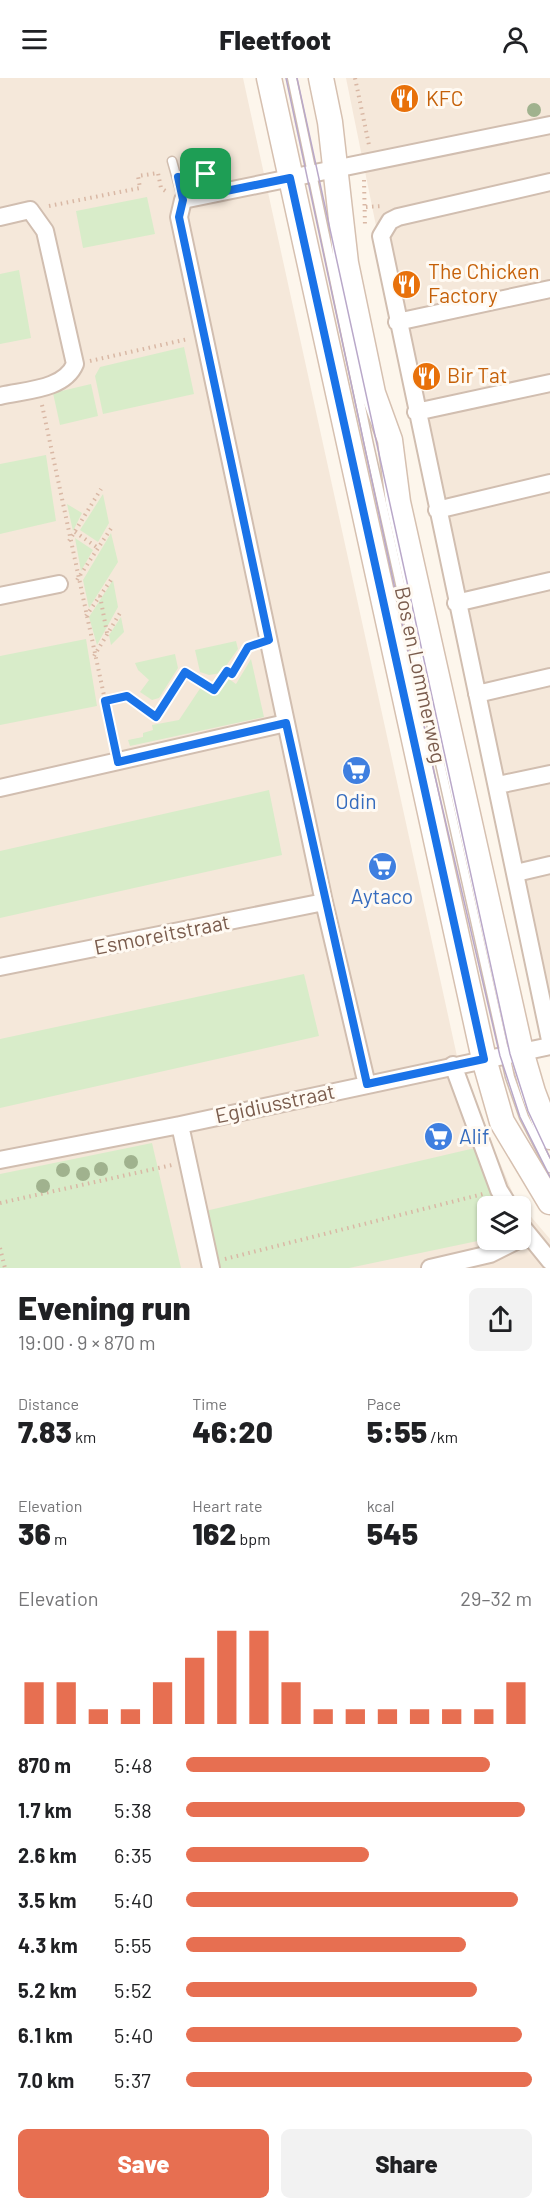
<!DOCTYPE html>
<html lang="en">
<head>
<meta charset="utf-8">
<style>
	:root { --surface:#fff; --page:#f2f2f2; --text:#202124; --muted:#757577; --accent:#e76f51 }
	body { margin:0; font-family:Barlow,sans-serif; background:var(--page); color:var(--text); height:100vh; display:flex; flex-direction:column; font-size:22px; white-space:nowrap }
	* { box-sizing:border-box; margin:0 }
	p { font-size:20px; color:var(--muted) }
	.icon { flex:none; width:33px; height:33px; fill:none; stroke:currentColor; stroke-width:2; stroke-linecap:round; stroke-linejoin:round }
	.map { position:relative; height:1190px; overflow:hidden }
	.drawer { display:flex; flex-direction:column; background:var(--surface); flex:1 }
	.drawer>* { flex:none }
	.fabs { position:absolute; left:477px; top:1118px; display:grid; gap:12px }
	.fabs a { display:grid; place-items:center; width:54px; height:54px; border-radius:9px; background:var(--surface); box-shadow:0 2px 4px #0004; font-size:30px }
	.pin { position:absolute; display:grid; place-items:center; width:51px; height:51px; color:#fff; margin:-26px; border-radius:12px; box-shadow:0 3px 9px #0006 }
	.round { display:grid; place-items:center; flex:none; width:63px; height:63px; border-radius:9px; background:var(--page) }
	.overview { display:flex; align-items:center; justify-content:space-between; height:102px; padding:0 18px }
	h1 { font-size:33px; font-weight:800; line-height:45px }
	.stats { display:grid; grid-template-columns:repeat(3,1fr); gap:9px; height:102px; padding:6px 18px }
	.stats div { display:grid; align-content:center }
	.stats b { font-size:30px; font-weight:800 }
	.stats small { font-size:16px; font-weight:400 }
	.stats p { font-size:16px }
	.chart { height:168px; padding:12px 18px }
	.chart p { display:flex; justify-content:space-between }
	.chart svg { width:100%; height:108px; margin-top:6px; stroke:var(--accent); stroke-width:6 }
	.button { display:flex; gap:12px; margin-top:auto; padding:12px 18px }
	.button a { flex:1; height:69px; border-radius:9px; background:var(--accent); color:#fff; font-size:24px; font-weight:800; line-height:69px; text-align:center }
	.button a+a { background:var(--page); color:var(--text) }
	ul { padding:0 18px; list-style:none; font-size:20px }
	li { display:grid; grid-template-columns:96px 72px 1fr; align-items:center; height:45px }
	li i { height:15px; border-radius:8px; background:var(--accent) }
	header { display:flex; justify-content:space-between; align-items:center; height:78px; padding:0 18px; background:var(--surface); font-size:27px; font-weight:800 }
	.map>svg:first-child { display:block }
</style>
</head>
<body>
<header><svg class="icon" aria-label="menu" viewBox="0 0 24 24"><path d="M4 6h16M4 12h16M4 18h16"/></svg>Fleetfoot<svg class="icon" aria-label="person" viewBox="0 0 24 24"><circle cx="12" cy="8" r="4"/><path d="M4 21q1-7 8-7t8 7"/></svg></header>
<div class="map">
<svg width="550" height="1190" viewBox="0 0 550 1190">
	<rect width="100%" height="100%" fill="#fdf6ec"/>
	<path fill="#f5e8da" fill-rule="evenodd" d="M0 0H243L460 992 515 1120 550 1161V1190H0ZM488 1128H520V1161H488Z
		M346 0H550V947L516 837Z"/>
	<path fill="#d8ecc9" d="M147 119 155 156 83 170 76 133Z
		M19 192 31 260 0 266V196Z
		M184 269 194 316 103 336 95 298 100 289Z
		M91 306 98 338 60 347 53 315Z
		M46 377 56 443 0 456V386Z
		M103 416 109 445 98 464 80 452Z
		M67 426 82 435 73 453Z
		M111 455 118 484 89 530 83 502Z
		M75 460 93 472 81 493Z
		M113 502 118 529 97 567 89 539Z
		M121 539 124 554 111 567 109 557Z
		M86 561 97 628 0 647V578Z
		M236 563 238 571 221 595 209 597 200 594 195 572Z
		M175 576 178 590 159 620 152 622 140 614 149 602 138 592 135 585Z
		M251 581 264 639 130 668 128 662 143 659V655L153 652 152 647 179 642 201 609 214 618 226 599 236 606Z
		M269 712 282 777 0 840V773Z
		M304 896 319 958 0 1030V961Z
		M152 1065 181 1190H0V1096Z
		M475 1070 499 1128H488L487 1161 349 1190H215L201 1134Z"/>
	<g fill="none" stroke-linecap="round" stroke-linejoin="round">
		<defs>
			<path id="service" d="M292 0 369 367 510 999 524 1039 550 1090
				M172 83 183 122
				M178 99 184 100 206 96 226 113"/>
			<path id="minor" d="M550 104 398 139 390 143 381 158 550 962
				M0 139 30 132 45 153 75 286C64 312 25 312 0 318
				M397 244 550 211
				M416 334 550 305
				M437 432 550 405
				M0 518 59 506
				M456 525 550 503
				M477 616 550 599
				M498 707 550 696
				M0 710 286 645
				M516 795 550 787
				M0 889 324 824
				M453 987 499 1112 509 1128
				M367 1007 324 824 179 139 183 122 550 47
				M180 1047 211 1190
				M0 1082 180 1047 550 968
				M520 1146 550 1183
				M430 1190 490 1176 520 1161"/>
			<path id="secondary" d="M269 0 484 981 502 1044 550 1124
				M321 0 330 44 346 185 373 315 390 362 398 424 521 973 533 1014 550 1059"/>
		</defs>
		<use href="#service" stroke="#d1beb0" stroke-width="11"/>
		<use href="#minor" stroke="#d1beb0" stroke-width="20"/>
		<use href="#secondary" stroke="#d6c0b0" stroke-width="27"/>
		<path stroke="#d9b8a5" stroke-width="4" stroke-dasharray="1.5 4.5" stroke-linecap="butt" d="M355 0 369 67
			M364 102 365 149
			M49 128 140 110 138 98 158 95 161 110 167 114
			M366 129 382 128
			M90 283 188 261
			M42 327 115 669
			M75 454 98 470
			M69 463 101 411
			M77 502 112 449
			M100 518 107 555
			M86 538 113 499
			M94 578 120 535
			M105 623 127 618 156 639 185 594 214 612 227 593 232 596 248 569 254 567
			M0 1125 172 1087
			M0 1170 5 1190
			M225 1181 483 1116"/>
		<use href="#service" stroke="#fff" stroke-width="8"/>
		<use href="#minor" stroke="#fff" stroke-width="16"/>
		<use href="#secondary" stroke="#fff" stroke-width="24"/>
		<path stroke="#b9a8c9" stroke-width="1.5" d="M286 0 434 694 500 978 520 1039 550 1099
			M297 0 510 976 528 1033 550 1080"/>
	</g>
	<g fill="#a0b28e">
		<circle cx="534" cy="32" r="7"/>
		<circle cx="131" cy="1084" r="7"/>
		<circle cx="101" cy="1091" r="7"/>
		<circle cx="63" cy="1092" r="7"/>
		<circle cx="83" cy="1096" r="7"/>
		<circle cx="43" cy="1108" r="7"/>
	</g>
	<g fill="none" stroke-linecap="round" stroke-linejoin="round">
		<defs>
			<path id="route" d="M206 96 226 113 290 100 484 981 367 1006 286 645 118 684 105 623 127 618 156 639 185 594 214 612 227 593 232 596 248 569 269 562 179 139 183 122 178 99 184 100Z"/>
		</defs>
		<use href="#route" stroke="#fff" stroke-width="12"/>
		<use href="#route" stroke="#1a73e8" stroke-width="8"/>
	</g>
	<defs>
		<symbol id="restaurant-disc" viewBox="-11 -11 22 22"><circle r="9.5" fill="#e8710a" stroke="#fffaf3"/><path d="M-5-6h1v4h1v-4h1v4h1v-4h1v5L-1.5 .5V6h-2V.5L-5-1ZM5-6V6H3V1.5H1.5Q1.5-4 5-6Z" fill="#fff"/></symbol>
		<symbol id="supermarket-disc" viewBox="-11 -11 22 22"><circle r="9.5" fill="#3f7fe0" stroke="#fffaf3"/><path d="M-6-5.5h2.5l.6 2H6L4.5 2H-2.5L-4.4-4H-6ZM-1.5 3.2a1.3 1.3 0 1 0 .1 0ZM3 3.2a1.3 1.3 0 1 0 .1 0Z" fill="#fff"/></symbol>
	</defs>
	<g fill-rule="evenodd">
		<use href="#restaurant-disc" x="388" y="4" width="33" height="33"/>
		<use href="#restaurant-disc" x="390" y="190" width="33" height="33"/>
		<use href="#restaurant-disc" x="410" y="282" width="33" height="33"/>
		<use href="#supermarket-disc" x="340" y="676" width="33" height="33"/>
		<use href="#supermarket-disc" x="366" y="772" width="33" height="33"/>
		<use href="#supermarket-disc" x="422" y="1042" width="33" height="33"/>
	</g>
	<g text-anchor="middle" stroke-width="6" stroke-linejoin="round" paint-order="stroke">
		<g font-size="21" fill="#c56008" stroke="#fffaf3" text-anchor="start">
			<text x="426" y="28">KFC</text>
			<text x="428" y="201">The Chicken<tspan x="428" dy="24">Factory</tspan></text>
			<text x="447" y="305">Bir Tat</text>
		</g>
		<g font-size="21" fill="#7a5c4d" stroke="#fffaf3">
			<text transform="translate(420 597) rotate(78)" y="7">Bos en Lommerweg</text>
			<text transform="translate(162 857) rotate(-11)" y="7">Esmoreitstraat</text>
			<text transform="translate(275 1026) rotate(-12)" y="7">Egidiusstraat</text>
		</g>
		<g font-size="21" fill="#366cbe" stroke="#fffaf3">
			<text x="356" y="731">Odin</text>
			<text x="382" y="826">Aytaco</text>
			<text x="459" y="1066" text-anchor="start">Alif</text>
		</g>
	</g>
</svg>
<div class="fabs">
<a><svg class="icon" aria-label="layers" viewBox="0 0 24 24"><path d="M12 4l9 5-9 5-9-5zM3 14l9 5 9-5"/></svg></a>
</div>
<div class="pin" style="left:206px;top:96px;background:#1e9e55"><svg class="icon" aria-label="arrive" viewBox="0 0 24 24"><path d="M6 21V4h12l-3 4 3 4H6"/></svg></div>
</div>
<section class="drawer">
<div class="overview"><div><h1>Evening run</h1><p>19:00 · 9 × 870 m</p></div><a class="round"><svg class="icon" aria-label="share" viewBox="0 0 24 24"><path d="M12 15V3M7 8l5-5 5 5M5 13v7h14v-7"/></svg></a></div>
<div class="stats">
<div><p>Distance</p><b>7.83<small> km</small></b></div>
<div><p>Time</p><b>46:20</b></div>
<div><p>Pace</p><b>5:55<small> /km</small></b></div>
</div>
<div class="stats">
<div><p>Elevation</p><b>36<small> m</small></b></div>
<div><p>Heart rate</p><b>162<small> bpm</small></b></div>
<div><p>kcal</p><b>545</b></div>
</div>
<div class="chart"><p><span>Elevation</span>29–32 m</p>
<svg viewBox="0 0 160 44" preserveAspectRatio="none"><path d="M5 44V27M15 44V27M25 44V38M35 44V38M45 44V27M55 44V17M65 44V6M75 44V6M85 44V27M95 44V38M105 44V38M115 44V38M125 44V38M135 44V38M145 44V38M155 44V27"/></svg>
</div>
<ul>
<li><b>870 m</b>5:48<i style="width:88%"></i></li>
<li><b>1.7 km</b>5:38<i style="width:98%"></i></li>
<li><b>2.6 km</b>6:35<i style="width:53%"></i></li>
<li><b>3.5 km</b>5:40<i style="width:96%"></i></li>
<li><b>4.3 km</b>5:55<i style="width:81%"></i></li>
<li><b>5.2 km</b>5:52<i style="width:84%"></i></li>
<li><b>6.1 km</b>5:40<i style="width:97%"></i></li>
<li><b>7.0 km</b>5:37<i style="width:100%"></i></li>
</ul>
<div class="button"><a>Save</a><a>Share</a></div>
</section>
</body>
</html>
